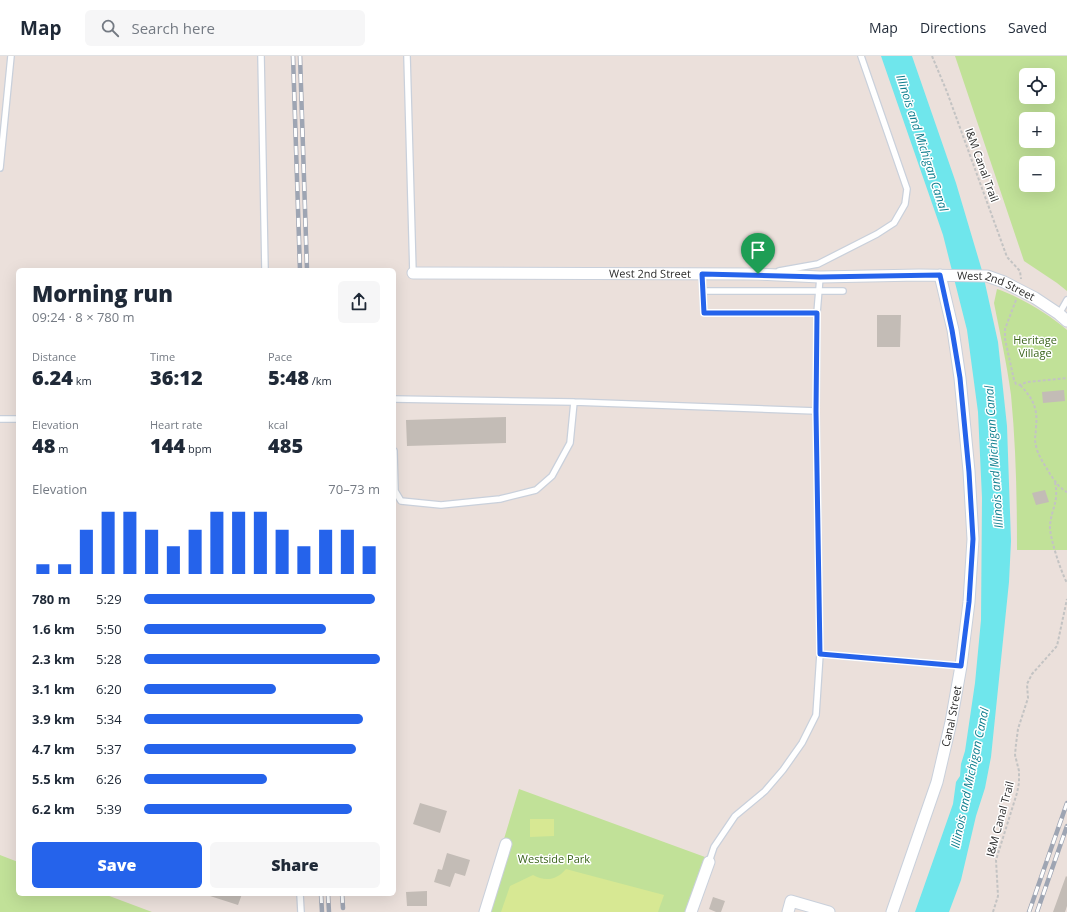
<!DOCTYPE html>
<html lang="en">
<head>
<meta charset="utf-8">
<style>
	:root { --surface:#fff; --page:#f6f6f7; --text:#1f2937; --muted:#747a83; --line:#e0e1e3; --accent:#2563eb }
	body { margin:0; font-family:"Open Sans",sans-serif; background:var(--page); color:var(--text); height:100vh; display:flex; flex-direction:column; font-size:15px; white-space:nowrap }
	* { box-sizing:border-box; margin:0 }
	p { font-size:13px; color:var(--muted) }
	.icon { flex:none; width:22px; height:22px; fill:none; stroke:currentColor; stroke-width:2; stroke-linecap:round; stroke-linejoin:round }
	.map { position:relative; flex:1; overflow:hidden }
	.sheet { position:absolute; left:16px; top:212px; width:380px; height:628px; display:flex; flex-direction:column; background:var(--surface); border-radius:6px; box-shadow:0 4px 16px #0002 }
	.sheet>* { flex:none }
	.tools { position:absolute; left:1019px; top:12px; display:grid; gap:8px }
	.tools a { display:grid; place-items:center; width:36px; height:36px; border-radius:6px; background:var(--surface); box-shadow:0 4px 16px #0002; font-size:20px }
	.pin { position:absolute; display:grid; place-items:center; width:34px; height:34px; color:#fff; margin:-41px -17px; border-radius:50% 50% 50% 0; rotate:-45deg; box-shadow:0 0 4px #0007 }
	.pin .icon { rotate:45deg }
	.round { display:grid; place-items:center; flex:none; width:42px; height:42px; border-radius:6px; background:var(--page) }
	.head { display:flex; align-items:center; justify-content:space-between; height:68px; padding:0 16px }
	h1 { font-size:22px; font-weight:800; line-height:30px }
	.figures { display:grid; grid-template-columns:repeat(3,1fr); gap:6px; height:68px; padding:4px 16px }
	.figures div { display:grid; align-content:center }
	.figures b { font-size:20px; font-weight:800 }
	.figures small { font-size:11px; font-weight:400 }
	.figures p { font-size:11px }
	.chart { height:112px; padding:8px 16px }
	.chart p { display:flex; justify-content:space-between }
	.chart svg { width:100%; height:72px; margin-top:4px; stroke:var(--accent); stroke-width:6 }
	.primary-button { display:flex; gap:8px; margin-top:auto; padding:8px 16px }
	.primary-button a { flex:1; height:46px; border-radius:6px; background:var(--accent); color:#fff; font-size:16px; font-weight:800; line-height:46px; text-align:center }
	.primary-button a+a { background:var(--page); color:var(--text) }
	ul { padding:0 16px; list-style:none; font-size:13px }
	li { display:grid; grid-template-columns:64px 48px 1fr; align-items:center; height:30px }
	li i { height:10px; border-radius:5px; background:var(--accent) }
	header { display:flex; align-items:center; gap:24px; box-sizing:border-box; height:56px; padding:0 20px; background:var(--surface); border-bottom:1px solid var(--line) }
	header strong { font-size:19px }
	nav { display:flex; gap:22px; margin-inline-start:auto; font-size:14px }
	.search { width:280px; height:36px; background:var(--page); display:flex; align-items:center; gap:10px; box-sizing:border-box; padding:0 14px; border-radius:6px; color:var(--muted); font-size:15px }
	.map>svg:first-child { display:block }
</style>
</head>
<body>
<header>
<strong>Map</strong>
<div class="search"><svg class="icon" aria-label="search" viewBox="0 0 24 24"><circle cx="10" cy="10" r="6"/><path d="M15 15l6 6"/></svg>Search here</div>
<nav><a>Map</a><a>Directions</a><a>Saved</a></nav>
</header>
<div class="map">
<svg width="1067" height="856" viewBox="0 0 1067 856">
	<rect width="100%" height="100%" fill="#ebe0db"/>
	<path fill="#c1e198" fill-rule="evenodd" d="M955 0H1067V235L1057 227 1024 205ZM1026 19H1048V41H1026ZM1026 63H1048V85H1026ZM1026 107H1048V129H1026Z
		M997 233C1020 241 1049 258 1067 274V494H1017C1017 442 1016 391 1011 339 1007 308 1000 278 994 247Z
		M519 733 705 801 685 856H482Z
		M0 799 18 806V838H104L152 856H0Z"/>
	<path fill="#d7e893" d="M530 763H554V780L530 781Z
		M566 813 577 816 664 839 658 856H501L510 830 533 819C545 826 557 824 566 813Z"/>
	<path fill="#6fe6ec" d="M881 0H912L956 127 983 218 998 286 1007 370 1011 485 1009 526 991 701 985 732 976 760 961 824 949 856H915L953 748 956 726 960 720 961 708 965 695 975 627 981 564 982 442 978 356 967 274 943 179Z"/>
	<path fill="#c3bcb6" d="M877 259H901L900 291H877Z
		M1064 334 1065 345 1043 347 1042 336Z
		M506 361V387L407 390 406 364Z
		M1045 434 1049 446 1036 449 1032 437Z
		M420 747 447 755 440 777 413 768Z
		M447 797 470 804 465 820 455 817 450 831 434 826 438 813 442 814Z
		M1066 820 1067 821V850L1065 856H1053Z
		M427 835V850H407L406 836Z
		M210 838H242L238 849 210 840Z
		M713 841 725 845 721 856H716L709 853Z"/>
	<g fill="none" stroke-linecap="round" stroke-linejoin="round">
		<defs>
			<path id="lane" d="M261 0 265 214
				M407 0 413 217
				M0 112 11 0
				M779 215 818 208 877 178 894 167 905 148 907 133 861 0
				M702 218 704 257H817
				M703 235H843
				M1059 258 1067 244
				M394 343 574 346 816 355
				M0 363H18
				M394 395 395 435 401 445 441 449 500 443 536 434 552 420 570 387 574 346
				M820 598 961 610
				M709 806 714 791 735 760 765 735 783 714 802 687 816 659 820 598 816 355 817 257 820 221
				M300 838 301 856"/>
			<g id="street">
				<path id="s1" d="M413 217 758 218 820 221 919 219 987 220 1004 226 1035 242 1059 258 1067 265"/>
				<path d="M485 856 506 788"/>
				<path d="M691 856 709 806"/>
				<path d="M788 856 791 845 829 856"/>
				<path id="s2" d="M892 856 937 726 951 666 961 610 969 546 973 483 969 415 960 322 953 274 940 219"/>
			</g>
		</defs>
		<use href="#lane" stroke="#c9d0db" stroke-width="8"/>
		<use href="#street" stroke="#c9d0db" stroke-width="13"/>
		<path stroke="#c3c3c3" stroke-width="2" stroke-dasharray="3 2" stroke-linecap="butt" d="M932 0 947 36 1007 201 1020 215 1021 223
			M1016 244 1005 273V283L1014 324 1016 328 1020 329 1027 326 1067 322
			M1020 329C1033 342 1038 353 1036 371 1036 378 1034 383 1036 390 1038 400 1045 409 1050 418 1055 425 1059 432 1067 436
			M1055 426C1059 446 1052 451 1050 469 1049 480 1061 516 1067 527
			M993 856 998 840 996 804 1017 737 1019 727V715L1015 699 1016 688 1018 673 1028 642 1027 628 1032 618 1057 590 1067 543"/>
		<use href="#lane" stroke="#fff" stroke-width="5.5"/>
		<use href="#street" stroke="#fff" stroke-width="11"/>
		<defs>
			<path id="rail" d="M293 0 300 214
				M300 0 307 214
				M321 838 322 856
				M328 838 329 856
				M342 838 343 852
				M1029 856 1067 747
				M1037 856 1067 770"/>
		</defs>
		<use href="#rail" stroke="#9ea5b3" stroke-width="4.5"/>
		<use href="#rail" stroke="#fff" stroke-width="3" stroke-dasharray="9" stroke-linecap="butt"/>
	</g>
	<g fill="none" stroke-linecap="round" stroke-linejoin="round">
		<defs>
			<path id="route" d="M702 218 820 221 940 219 952 274 960 322 969 416 973 483 969 546 961 610 820 598 816 355 817 257H704Z"/>
		</defs>
		<use href="#route" stroke="#fff" stroke-width="8"/>
		<use href="#route" stroke="#2563eb" stroke-width="5"/>
	</g>
	<g text-anchor="middle" stroke-width="3" stroke-linejoin="round" paint-order="stroke">
		<g font-size="11" fill="#292929" stroke="#fff">
			<text transform="translate(982 109) rotate(70)" y="4">I&amp;M Canal Trail</text>
			<text dy="4" stroke="none"><textPath href="#s1" startOffset="237">West 2nd Street</textPath></text>
			<text dy="4" stroke="none"><textPath href="#s1" startOffset="585">West 2nd Street</textPath></text>
			<text dy="4" stroke="none"><textPath href="#s2" startOffset="205">Canal Street</textPath></text>
			<text transform="translate(1000 763) rotate(-75)" y="4">I&amp;M Canal Trail</text>
		</g>
		<g font-size="11" fill="#3a641b" stroke="#fff">
			<text x="1035" y="288">Heritage<tspan x="1035" dy="13">Village</tspan></text>
			<text x="554" y="807">Westside Park</text>
		</g>
		<g font-size="12" font-style="italic" fill="#107f8f" stroke="#fff">
			<text transform="translate(922 87) rotate(72)" y="4">Illinois and Michigan Canal</text>
			<text transform="translate(994 401) rotate(-94)" y="4">Illinois and Michigan Canal</text>
			<text transform="translate(970 722) rotate(-78)" y="4">Illinois and Michigan Canal</text>
		</g>
	</g>
</svg>
<div class="tools">
<a><svg class="icon" aria-label="locate" viewBox="0 0 24 24"><circle cx="12" cy="12" r="6"/><path d="M12 2v4M12 18v4M2 12h4M18 12h4"/></svg></a>
<a>+</a>
<a>−</a>
</div>
<div class="pin" style="left:758px;top:218px;background:#1e9e55"><svg class="icon" aria-label="arrive" viewBox="0 0 24 24"><path d="M6 21V4h12l-3 4 3 4H6"/></svg></div>
<section class="sheet">
<div class="head"><div><h1>Morning run</h1><p>09:24 · 8 × 780 m</p></div><a class="round"><svg class="icon" aria-label="share" viewBox="0 0 24 24"><path d="M12 15V3M7 8l5-5 5 5M5 13v7h14v-7"/></svg></a></div>
<div class="figures">
<div><p>Distance</p><b>6.24<small> km</small></b></div>
<div><p>Time</p><b>36:12</b></div>
<div><p>Pace</p><b>5:48<small> /km</small></b></div>
</div>
<div class="figures">
<div><p>Elevation</p><b>48<small> m</small></b></div>
<div><p>Heart rate</p><b>144<small> bpm</small></b></div>
<div><p>kcal</p><b>485</b></div>
</div>
<div class="chart"><p><span>Elevation</span>70–73 m</p>
<svg viewBox="0 0 160 44" preserveAspectRatio="none"><path d="M5 44V38M15 44V38M25 44V17M35 44V6M45 44V6M55 44V17M65 44V27M75 44V17M85 44V6M95 44V6M105 44V6M115 44V17M125 44V27M135 44V17M145 44V17M155 44V27"/></svg>
</div>
<ul>
<li><b>780 m</b>5:29<i style="width:98%"></i></li>
<li><b>1.6 km</b>5:50<i style="width:77%"></i></li>
<li><b>2.3 km</b>5:28<i style="width:100%"></i></li>
<li><b>3.1 km</b>6:20<i style="width:56%"></i></li>
<li><b>3.9 km</b>5:34<i style="width:93%"></i></li>
<li><b>4.7 km</b>5:37<i style="width:90%"></i></li>
<li><b>5.5 km</b>6:26<i style="width:52%"></i></li>
<li><b>6.2 km</b>5:39<i style="width:88%"></i></li>
</ul>
<div class="primary-button"><a>Save</a><a>Share</a></div>
</section>
</div>
</body>
</html>
